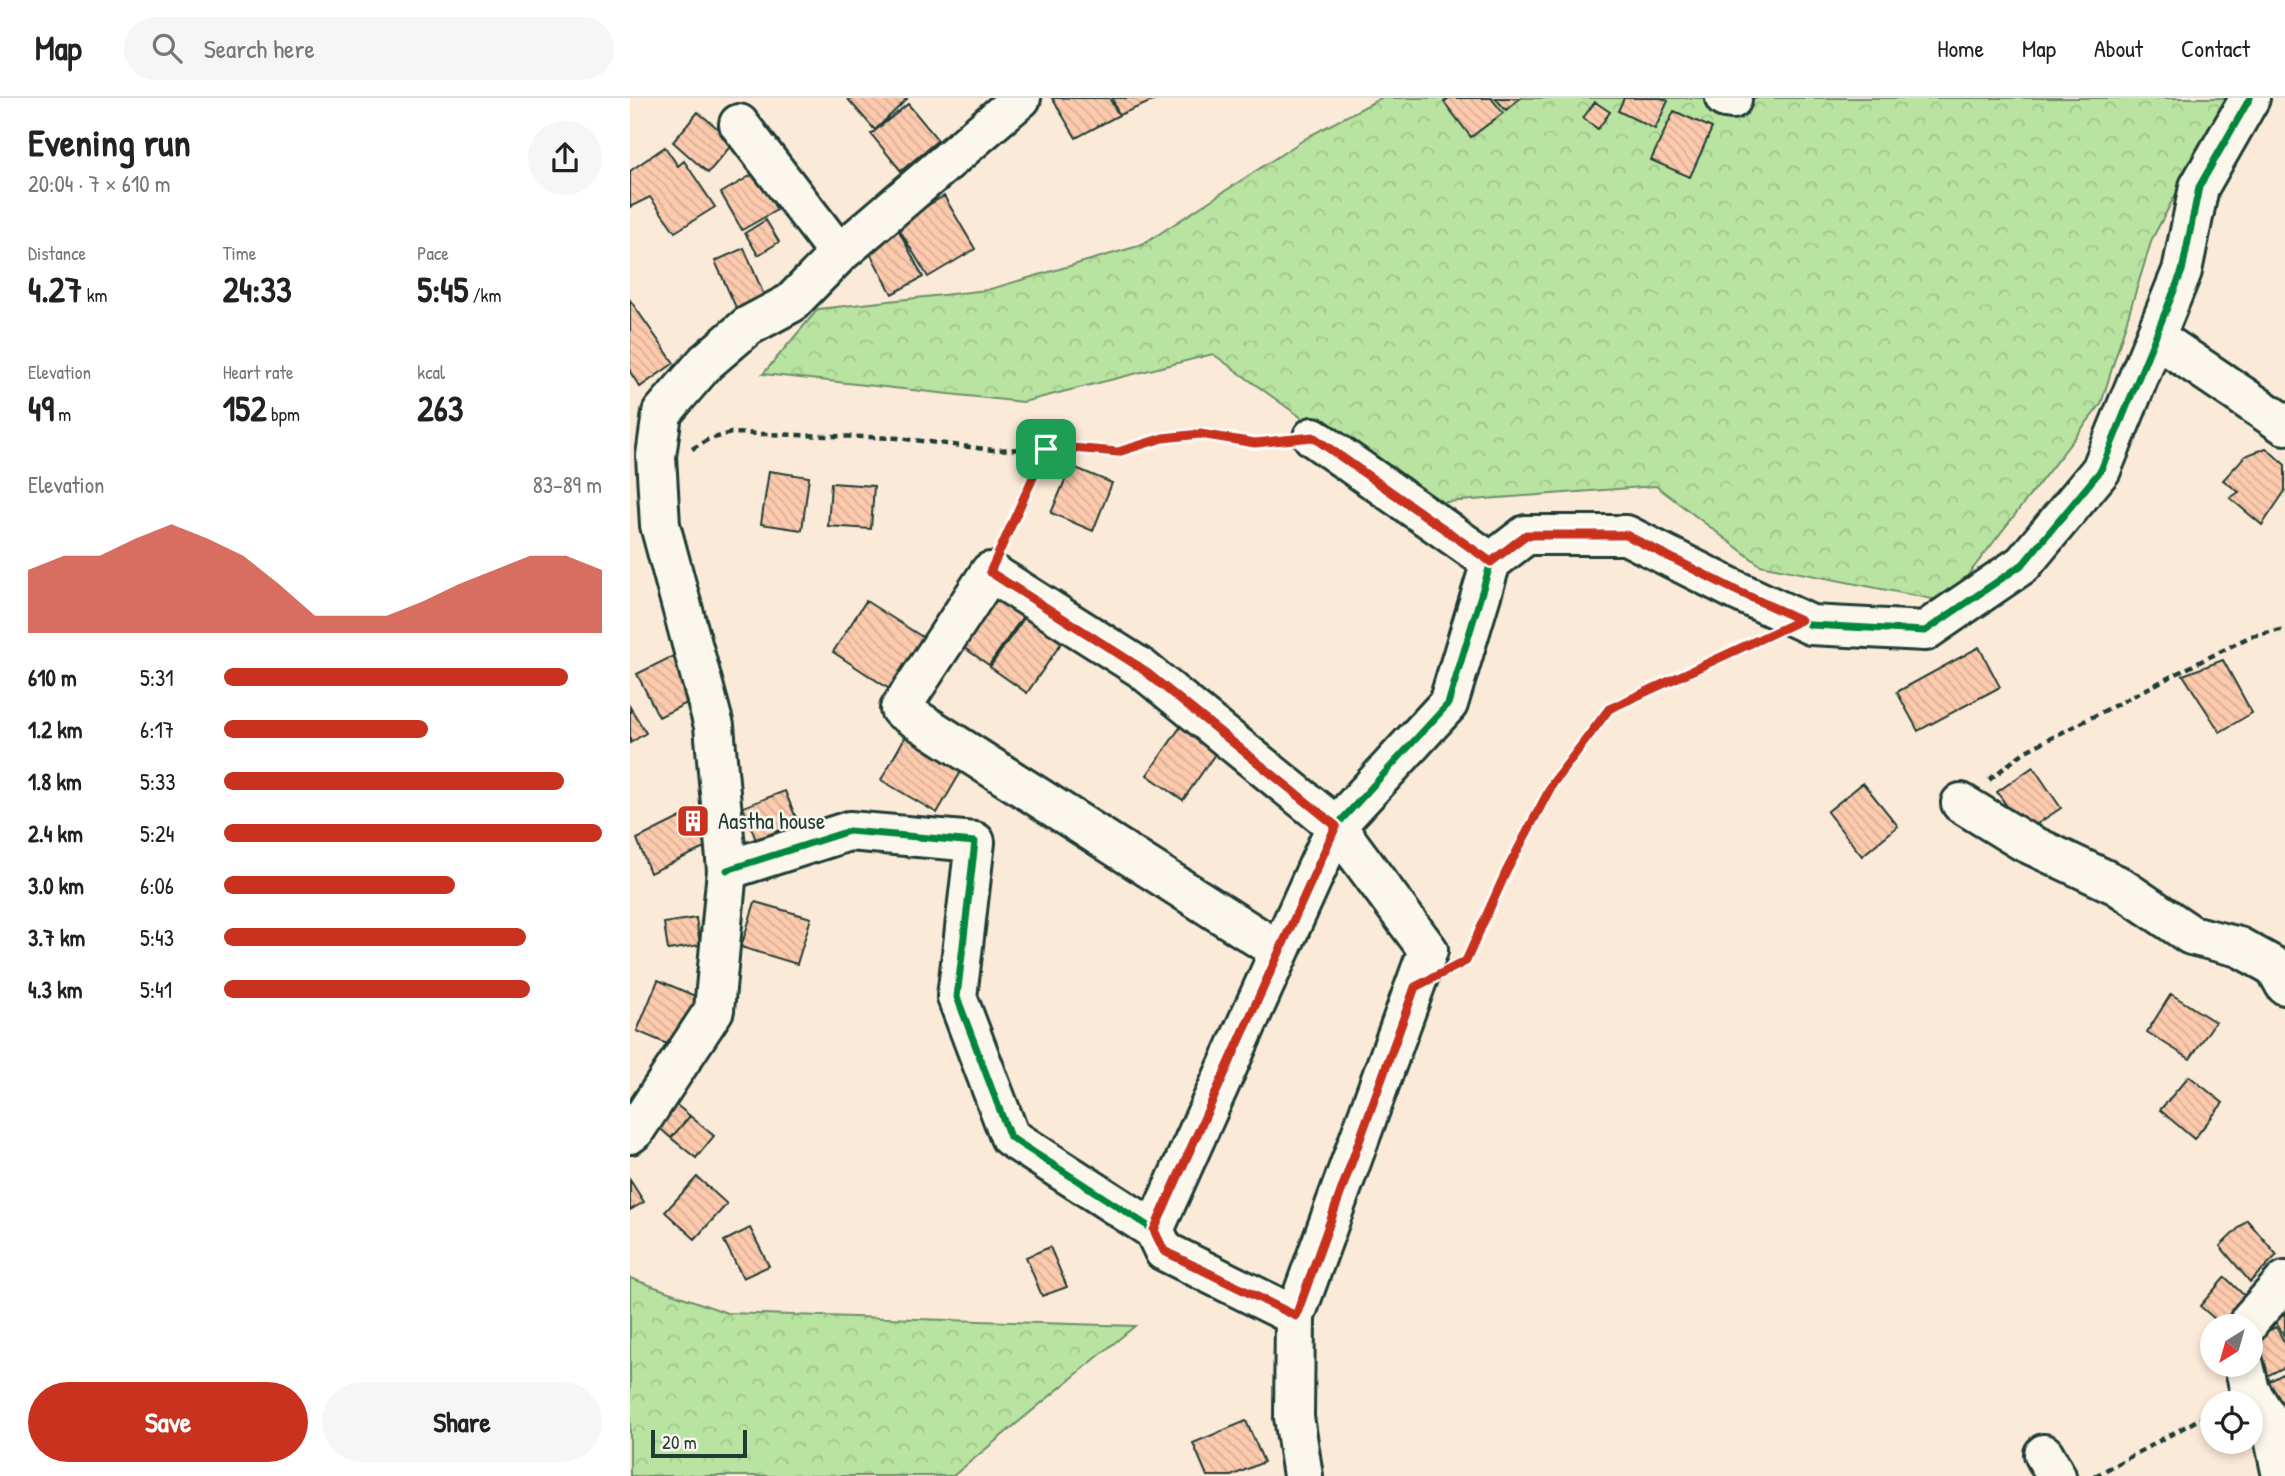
<!DOCTYPE html>
<html lang="en">
<head>
<meta charset="utf-8">
<style>
	:root { --surface:#fff; --page:#f6f6f6; --text:#222; --muted:#767676; --line:#e0e0e0; --accent:#c8321e }
	body { margin:0; font-family:"Patrick Hand",sans-serif; background:var(--page); color:var(--text); height:100vh; display:flex; flex-direction:column; font-size:26px; white-space:nowrap }
	* { box-sizing:border-box; margin:0 }
	p { font-size:23px; color:var(--muted) }
	.icon { flex:none; width:38px; height:38px; fill:none; stroke:currentColor; stroke-width:2; stroke-linecap:round; stroke-linejoin:round }
	.map { position:relative; flex:1; overflow:hidden }
	.panel { display:flex; flex-direction:column; background:var(--surface); width:630px }
	.panel>* { flex:none }
	.needle { width:46px; rotate:217deg }
	.controls { position:absolute; left:1570px; top:1216px; display:grid; gap:14px }
	.controls a { display:grid; place-items:center; width:63px; height:63px; border-radius:50%; background:var(--surface); box-shadow:0 4px 10px #0003; font-size:35px }
	.scale { position:absolute; left:21px; bottom:18px; width:96px; box-sizing:border-box; padding-left:7px; border:4px solid #1f3d34; border-top:0; font-size:19px; line-height:24px; white-space:nowrap; color:#1f3d34; -webkit-text-stroke:5px #fbf7ec; paint-order:stroke }
	.pin { position:absolute; display:grid; place-items:center; width:60px; height:60px; color:#fff; margin:-30px; border-radius:14px; box-shadow:0 4px 10px #0006 }
	.round { display:grid; place-items:center; flex:none; width:74px; height:74px; border-radius:37px; background:var(--page) }
	.headline { display:flex; align-items:center; justify-content:space-between; height:119px; padding:0 28px }
	h1 { font-size:38px; font-weight:700; line-height:52px }
	.figures { display:grid; grid-template-columns:repeat(3,1fr); gap:10px; height:119px; padding:7px 28px }
	.figures div { display:grid; align-content:center }
	.figures b { font-size:35px; font-weight:700 }
	.figures small { font-size:19px; font-weight:400 }
	.figures p { font-size:19px }
	.chart { height:196px; padding:14px 28px }
	.chart p { display:flex; justify-content:space-between }
	.chart svg { width:100%; height:126px; margin-top:7px; fill:var(--accent); opacity:.7 }
	.action { display:flex; gap:14px; margin-top:auto; padding:14px 28px }
	.action a { flex:1; height:80px; border-radius:42px; background:var(--accent); color:#fff; font-size:28px; font-weight:700; line-height:80px; text-align:center }
	.action a+a { background:var(--page); color:var(--text) }
	ul { padding:0 28px; list-style:none; font-size:23px }
	li { display:grid; grid-template-columns:112px 84px 1fr; align-items:center; height:52px }
	li i { height:18px; border-radius:9px; background:var(--accent) }
	header { display:flex; align-items:center; gap:42px; box-sizing:border-box; height:98px; padding:0 35px; background:var(--surface); border-bottom:2px solid var(--line) }
	header strong { font-size:33px }
	nav { display:flex; gap:38px; margin-inline-start:auto; font-size:24px }
	.search { width:490px; height:63px; background:var(--page); display:flex; align-items:center; gap:18px; box-sizing:border-box; padding:0 24px; border-radius:38px; color:var(--muted); font-size:26px }
	main { display:flex; flex:1; min-height:0 }
	.map>svg:first-child { display:block }
</style>
</head>
<body>
<header>
<strong>Map</strong>
<div class="search"><svg class="icon" aria-label="search" viewBox="0 0 24 24"><circle cx="10" cy="10" r="6"/><path d="M15 15l6 6"/></svg>Search here</div>
<nav><a>Home</a><a>Map</a><a>About</a><a>Contact</a></nav>
</header>
<main>
<section class="panel">
<div class="headline"><div><h1>Evening run</h1><p>20:04 · 7 × 610 m</p></div><a class="round"><svg class="icon" aria-label="share" viewBox="0 0 24 24"><path d="M12 15V3M7 8l5-5 5 5M5 13v7h14v-7"/></svg></a></div>
<div class="figures">
<div><p>Distance</p><b>4.27<small> km</small></b></div>
<div><p>Time</p><b>24:33</b></div>
<div><p>Pace</p><b>5:45<small> /km</small></b></div>
</div>
<div class="figures">
<div><p>Elevation</p><b>49<small> m</small></b></div>
<div><p>Heart rate</p><b>152<small> bpm</small></b></div>
<div><p>kcal</p><b>263</b></div>
</div>
<div class="chart"><p><span>Elevation</span>83–89 m</p>
<svg viewBox="0 0 160 44" preserveAspectRatio="none"><path d="M0 44V22L10 17L20 17L30 11L40 6L50 11L60 17L70 27L80 38L90 38L100 38L110 33L120 27L130 22L140 17L150 17L160 22V44z"/></svg>
</div>
<ul>
<li><b>610 m</b>5:31<i style="width:91%"></i></li>
<li><b>1.2 km</b>6:17<i style="width:54%"></i></li>
<li><b>1.8 km</b>5:33<i style="width:90%"></i></li>
<li><b>2.4 km</b>5:24<i style="width:100%"></i></li>
<li><b>3.0 km</b>6:06<i style="width:61%"></i></li>
<li><b>3.7 km</b>5:43<i style="width:80%"></i></li>
<li><b>4.3 km</b>5:41<i style="width:81%"></i></li>
</ul>
<div class="action"><a>Save</a><a>Share</a></div>
</section>
<div class="map">
<svg width="1655" height="1378" viewBox="0 0 1655 1378">
	<defs>
		<pattern id="forest-crowns" width="20" height="18" patternUnits="userSpaceOnUse" patternTransform="scale(1.75)"><rect width="20" height="18" fill="#b9e3a0"/><path d="M2 6a3 3 0 1 1 6 0M12 15a3 3 0 1 1 6 0" fill="none" stroke="#9fc48a"/></pattern>
		<pattern id="building-back-hatch" width="6" height="6" patternUnits="userSpaceOnUse" patternTransform="scale(1.75)"><rect width="6" height="6" fill="#fdcaad"/><path d="M-1 5l2 2M0 0l6 6M5-1l2 2" fill="none" stroke="#d8ae95"/></pattern>
	</defs>
	<rect width="100%" height="100%" fill="#fcead9"/>
	<filter id="ink" filterUnits="userSpaceOnUse"><feTurbulence type="fractalNoise" baseFrequency=".0143" numOctaves="2"/><feDisplacementMap in="SourceGraphic" scale="14" xChannelSelector="R" yChannelSelector="G"/><feConvolveMatrix kernelMatrix="1 2 1 2 8 2 1 2 1" color-interpolation-filters="sRGB"/></filter>
	<g filter="url(#ink)">
		<path fill="url(#forest-crowns)" stroke="#6c906a" stroke-width="2" d="M751 0H1597L1522 141 1471 306 1317 504 1130 467 1026 388 791 406 583 256 393 304 133 276 188 211 357 192 512 147 681 37Z
			M0 1180 97 1215 505 1228 323 1378H0Z"/>
		<path fill="url(#building-back-hatch)" stroke="#1f3d34" stroke-width="2" d="M217 0H275L277 1 245 32Z
			M422 0H479L489 17 446 40Z
			M482 0H530L489 17Z
			M819 0H861L873 15 841 39 814 4Z
			M865 0H890L876 12Z
			M994 0H1032L1038 3 1025 31 988 13Z
			M965 4 980 14 968 31 953 20Z
			M278 6 308 42 271 73 241 36Z
			M1044 13 1082 30 1060 79 1021 62Z
			M68 14 104 44 78 75 43 44Z
			M35 49 48 68 54 63 85 109 45 134 20 99 0 109V73Z
			M125 75 147 112 112 132 91 95Z
			M314 98 345 151 298 179 266 126Z
			M136 122 149 144 128 157 115 135Z
			M267 129 293 179 262 196 235 146Z
			M114 150 136 202 108 214 85 163Z
			M0 202 44 265 10 289 0 274Z
			M1636 350 1655 367V393L1632 427 1600 400 1609 394 1593 382 1615 358Z
			M441 368 482 385 463 433 421 415Z
			M139 373 179 379 172 432 131 426Z
			M201 385 244 388 241 431 198 428Z
			M362 485 398 511 359 567 323 542Z
			M236 503 294 540 261 592 203 554Z
			M399 513 436 538 397 595 360 569Z
			M1349 549 1370 589 1288 633 1267 594Z
			M43 558 65 601 29 619 7 576Z
			M1593 562 1622 615 1590 634 1553 577Z
			M0 609 16 635 0 645Z
			M556 621 592 646 553 702 517 677Z
			M279 632 336 665 307 715 251 682Z
			M1403 669 1431 710 1395 734 1367 694Z
			M1233 685 1268 728 1232 758 1197 714Z
			M155 693 168 725 126 742 113 709Z
			M81 704 83 746 20 775 7 741Z
			M125 804 181 820 167 866 111 849Z
			M66 820 70 847 38 852 34 825Z
			M28 882 72 901 51 952 7 933Z
			M1541 896 1585 924 1560 961 1517 934Z
			M1559 978 1593 1005 1564 1041 1530 1012Z
			M44 1005 60 1018 41 1040 26 1027Z
			M60 1018 84 1038 66 1060 41 1040Z
			M67 1079 97 1106 65 1141 35 1114Z
			M0 1082 14 1104 0 1112Z
			M1617 1122 1647 1157 1620 1184 1590 1148Z
			M120 1130 139 1168 113 1180 94 1143Z
			M420 1149 437 1189 412 1198 396 1159Z
			M1595 1179 1624 1207 1605 1228H1593L1570 1208Z
			M1655 1213V1239L1643 1220Z
			M1646 1229 1655 1245V1269L1633 1280 1620 1256V1241Z
			M1655 1275V1312L1652 1313 1634 1286Z
			M616 1323 634 1364 601 1378H577L563 1345Z"/>
		<g fill="none" stroke-linecap="round" stroke-linejoin="round">
			<defs>
				<path id="minor" d="M1095 0 1102 1
					M109 26 209 156
					M1525 239 1655 327
					M683 339 861 464
					M1331 705 1393 743 1487 787 1561 837 1609 849 1645 869 1655 887
					M97 772 219 733 345 744 327 899 380 1039 524 1132 706 728 818 606 861 464 896 437H996L1105 492 1181 527 1295 533 1393 466 1471 372 1552 173 1569 89 1620 0
					M649 853 270 611 360 474 511 570 706 728 798 852 665 1218 664 1319 673 1378
					M0 1036 5 1032 84 912 97 772 84 628 30 427 26 358 32 315 76 264 118 228 161 205 209 156 391 0
					M524 1132 534 1153 665 1218
					M1617 1228 1620 1222 1655 1183
					M1614 1267 1620 1293 1641 1326 1652 1378
					M1414 1356 1426 1378"/>
			</defs>
			<use href="#minor" stroke="#1f3d34" stroke-width="44"/>
			<path stroke="#1f3d34" stroke-width="4.5" stroke-dasharray="7 5" stroke-linecap="butt" d="M62 351 77 342 101 335 268 340 363 352 431 350 488 354 533 340 571 336 625 345 651 342
				M373 445 416 351
				M1359 682 1394 654 1540 579 1621 538 1655 531
				M829 867 836 863 876 774 923 685 979 612 1129 541
				M1465 1378 1582 1314"/>
			<use href="#minor" stroke="#fbf7ec" stroke-width="38"/>
			<defs>
				<path id="cycleway" d="M97 772 219 733 345 744 327 899 380 1039 524 1132 706 728 818 606 861 464 896 437H996L1105 492 1181 527 1295 533 1393 466 1471 372 1552 173 1569 89 1620 0"/>
			</defs>
			<use href="#cycleway" stroke="#fbf7ec" stroke-width="11"/>
			<use href="#cycleway" stroke="#00873e" stroke-width="7"/>
		</g>
	</g>
	<g fill="none" stroke-linecap="round" stroke-linejoin="round" filter="url(#ink)">
		<defs>
			<path id="route" d="M570 336 625 345 683 339 861 464 896 437H996L1105 492 1171 522 979 611 923 685 876 774 836 863 785 889 666 1218 534 1153 524 1132 706 728 511 570 360 474 416 351 430 349 488 354 533 340Z"/>
		</defs>
		<use href="#route" stroke="#fff" stroke-width="14"/>
		<use href="#route" stroke="#c8321e" stroke-width="9"/>
	</g>
	<defs>
		<symbol id="building-square" viewBox="-11 -11 22 22"><rect x="-9" y="-9" width="18" height="18" rx="4" fill="#c8321e" stroke="#fbf7ec"/><path d="M-4-6H4V6H1V3H-1V6H-4ZM-2.5-4.3h1.7v1.8h-1.7ZM.8-4.3h1.7v1.8H.8ZM-2.5-1h1.7V.8h-1.7ZM.8-1h1.7V.8H.8Z" fill="#fff"/></symbol>
	</defs>
	<g fill-rule="evenodd">
		<use href="#building-square" x="44" y="704" width="38" height="38"/>
	</g>
	<g text-anchor="middle" stroke-width="5" stroke-linejoin="round" paint-order="stroke">
		<g font-size="23" fill="#1f3d34" stroke="#fbf7ec" text-anchor="start">
			<text x="88" y="731">Aastha house</text>
		</g>
	</g>
</svg>
<div class="controls">
<a><svg class="needle" viewBox="-14 -14 28 28"><path d="M0-13l5 13h-10z" fill="#e53935"/><path d="M0 13l5-13h-10z" fill="#767676"/></svg></a>
<a><svg class="icon" aria-label="locate" viewBox="0 0 24 24"><circle cx="12" cy="12" r="6"/><path d="M12 2v4M12 18v4M2 12h4M18 12h4"/></svg></a>
</div>
<div class="scale">20 m</div>
<div class="pin" style="left:416px;top:351px;background:#1e9e55"><svg class="icon" aria-label="arrive" viewBox="0 0 24 24"><path d="M6 21V4h12l-3 4 3 4H6"/></svg></div>
</div>
</main>
</body>
</html>
